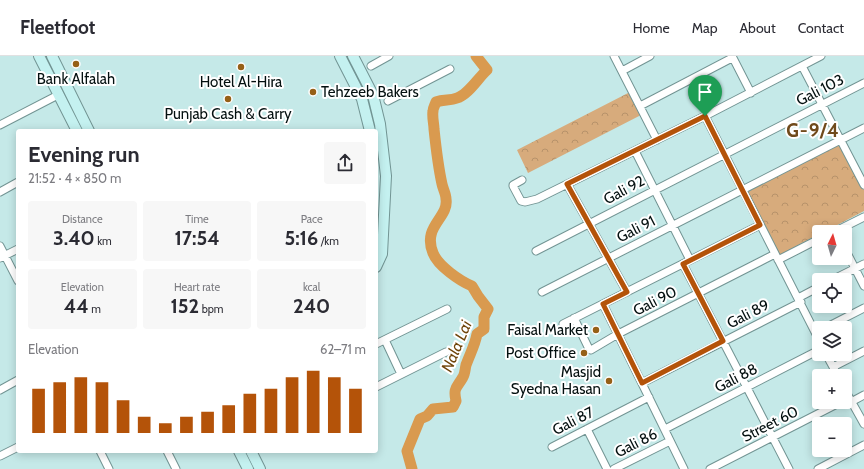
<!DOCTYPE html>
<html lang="en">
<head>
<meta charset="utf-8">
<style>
	:root { --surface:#fff; --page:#f7f7f7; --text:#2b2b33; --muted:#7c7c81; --line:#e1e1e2; --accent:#b45309 }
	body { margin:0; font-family:Cabin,sans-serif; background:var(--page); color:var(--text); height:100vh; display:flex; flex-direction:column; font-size:15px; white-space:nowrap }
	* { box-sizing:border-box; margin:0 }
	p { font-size:13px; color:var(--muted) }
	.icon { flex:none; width:22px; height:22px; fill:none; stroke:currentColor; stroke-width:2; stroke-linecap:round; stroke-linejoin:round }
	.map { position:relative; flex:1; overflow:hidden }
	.drawer { position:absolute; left:16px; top:73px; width:362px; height:324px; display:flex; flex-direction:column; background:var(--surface); border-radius:4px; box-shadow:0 2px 10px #0003 }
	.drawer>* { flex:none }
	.needle { width:26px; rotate:5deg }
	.tools { position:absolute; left:812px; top:169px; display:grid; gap:8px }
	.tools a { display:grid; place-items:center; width:40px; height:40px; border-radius:4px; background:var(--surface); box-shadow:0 2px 10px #0003; font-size:20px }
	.pin { position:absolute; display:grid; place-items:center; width:34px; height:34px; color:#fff; margin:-41px -17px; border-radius:50% 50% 50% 0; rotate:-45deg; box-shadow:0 0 4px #0007 }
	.pin .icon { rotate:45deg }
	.round { display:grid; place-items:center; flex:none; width:42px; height:42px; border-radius:4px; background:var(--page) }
	.overview { display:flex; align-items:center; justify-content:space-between; height:68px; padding:0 12px }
	h1 { font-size:22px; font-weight:700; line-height:30px }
	.figures { display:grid; grid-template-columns:repeat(3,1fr); gap:6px; height:68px; padding:4px 12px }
	.figures div { display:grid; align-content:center; border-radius:4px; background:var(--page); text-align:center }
	.figures b { font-size:20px; font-weight:700 }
	.figures small { font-size:11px; font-weight:400 }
	.figures p { font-size:11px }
	.chart { height:112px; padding:8px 12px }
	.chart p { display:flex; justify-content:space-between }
	.chart svg { width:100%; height:72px; margin-top:4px; stroke:var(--accent); stroke-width:6 }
	header { display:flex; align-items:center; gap:24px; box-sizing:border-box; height:56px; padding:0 20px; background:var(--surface); border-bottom:1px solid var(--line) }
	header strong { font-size:19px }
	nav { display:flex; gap:22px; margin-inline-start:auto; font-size:14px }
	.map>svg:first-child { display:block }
</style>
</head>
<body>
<header>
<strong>Fleetfoot</strong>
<nav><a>Home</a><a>Map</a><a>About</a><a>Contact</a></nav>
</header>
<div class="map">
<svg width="864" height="413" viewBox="0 0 864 413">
	<defs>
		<pattern id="forest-crowns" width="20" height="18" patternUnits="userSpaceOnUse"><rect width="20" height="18" fill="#d7ab7c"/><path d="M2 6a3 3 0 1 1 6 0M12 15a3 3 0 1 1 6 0" fill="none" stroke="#b7926a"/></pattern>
	</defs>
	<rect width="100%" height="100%" fill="#c5e9e8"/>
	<path fill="url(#forest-crowns)" d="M630 36 643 58 528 117 517 94Z
		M839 87 864 134V155L824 176H819V178L780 199 747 136Z"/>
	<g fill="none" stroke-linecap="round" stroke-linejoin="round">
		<path stroke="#d99a4f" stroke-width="11" d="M412 413 407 395 420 363 427 360 433 353 453 351 456 345C453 331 457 332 463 321 465 318 465 313 466 309 470 298 475 289 477 278L484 273V261L488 253 478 240 472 230C460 225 438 210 433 197 422 170 449 162 446 143 446 138 443 133 442 128 438 110 436 92 434 73 434 68 432 61 433 55 433 52 435 49 436 46 444 43 450 45 457 42 468 39 478 22 487 14L476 0"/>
		<defs>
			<path id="street" d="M614 0 657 84
				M732 0 751 37
				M371 10 389 0
				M802 10 864 129
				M622 15 650 0
				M388 45 450 13
				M640 50 732 2
				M705 60 819 284
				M0 69 58 39
				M635 95 690 204
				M522 124 513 129V130L521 145 525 146 537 143 705 60 821 0
				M567 128 627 236
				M0 136 18 126
				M834 176 864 161
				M0 190 18 225
				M845 193 864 230
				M536 195 864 27
				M0 202 18 193
				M778 204 819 183
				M683 208 789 413
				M832 224 864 208
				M542 236 864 72
				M798 242 819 231
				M603 248 684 413
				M574 262 589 293 591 294 618 278 775 198
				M563 268 760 169
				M825 272 864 252
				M385 284 401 318
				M376 288 447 253
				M826 298 838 320
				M833 311 864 295
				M642 327 801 246
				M376 331 446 296
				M0 334 18 324
				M845 334 864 368
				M851 346 864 339
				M587 373 607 413
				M665 373 819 294
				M552 391 649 341
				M100 395 109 413
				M167 395 176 413
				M0 400 18 391
				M614 413 670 385
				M710 413 841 346
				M818 413 864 389"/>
			<path id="secondary" d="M39 0 77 75
				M52 0 89 75
				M340 0 362 43 370 75
				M353 0 373 39 380 68 386 120 382 198 376 211
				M239 395 248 413
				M251 395 260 413"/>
		</defs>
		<use href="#street" stroke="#729493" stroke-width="9"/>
		<use href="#secondary" stroke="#729493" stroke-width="12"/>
		<use href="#street" stroke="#fff" stroke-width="7"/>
		<use href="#secondary" stroke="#c4f1f0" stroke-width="10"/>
	</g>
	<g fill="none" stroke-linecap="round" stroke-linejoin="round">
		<defs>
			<path id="route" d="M705 60 760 169 683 208 723 285 642 327 603 248 627 236 567 128Z"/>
		</defs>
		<use href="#route" stroke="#fff" stroke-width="8"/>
		<use href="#route" stroke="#b45309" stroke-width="5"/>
	</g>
	<g fill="#966017" stroke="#fff" stroke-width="1.5">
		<circle cx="76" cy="8" r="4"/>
		<circle cx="241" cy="11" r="4"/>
		<circle cx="313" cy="36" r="4"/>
		<circle cx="228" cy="43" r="4"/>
		<circle cx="596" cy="274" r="4"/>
		<circle cx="584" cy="297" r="4"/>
		<circle cx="609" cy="325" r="4"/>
	</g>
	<g text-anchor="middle" stroke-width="4" stroke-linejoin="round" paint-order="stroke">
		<g font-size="15" fill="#041010" stroke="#fff">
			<text x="76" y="28">Bank Alfalah</text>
			<text x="241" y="31">Hotel Al-Hira</text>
			<text x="321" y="41" text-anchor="start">Tehzeeb Bakers</text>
			<text x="228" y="63">Punjab Cash &amp; Carry</text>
			<text x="588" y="279" text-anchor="end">Faisal Market</text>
			<text x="576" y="302" text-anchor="end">Post Office</text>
			<text x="601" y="321" text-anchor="end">Masjid<tspan x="601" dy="17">Syedna Hasan</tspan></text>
		</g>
		<g font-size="15" fill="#041010" stroke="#fff">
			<text transform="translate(820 34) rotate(-27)" y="5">Gali 103</text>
			<text transform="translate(624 134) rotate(-28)" y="5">Gali 92</text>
			<text transform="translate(636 173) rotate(-27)" y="5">Gali 91</text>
			<text transform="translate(655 245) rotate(-27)" y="5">Gali 90</text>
			<text transform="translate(748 258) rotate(-27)" y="5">Gali 89</text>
			<text transform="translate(736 322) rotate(-27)" y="5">Gali 88</text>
			<text transform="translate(573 365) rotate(-27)" y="5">Gali 87</text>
			<text transform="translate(770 368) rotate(-27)" y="5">Street 60</text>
			<text transform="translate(636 387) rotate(-27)" y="5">Gali 86</text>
		</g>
		<g font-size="16" font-style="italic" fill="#6f450a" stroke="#fff">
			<text transform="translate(456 290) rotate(-67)" y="6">Nala Lai</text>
		</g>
		<g font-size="19" font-weight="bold" letter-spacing="1" fill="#704a1b" stroke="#fff">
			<text x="813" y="81">G-9/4</text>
		</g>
	</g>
</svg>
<div class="tools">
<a><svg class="needle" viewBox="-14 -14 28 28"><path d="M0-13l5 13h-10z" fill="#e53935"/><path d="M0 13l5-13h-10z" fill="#7c7c81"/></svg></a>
<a><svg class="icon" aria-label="locate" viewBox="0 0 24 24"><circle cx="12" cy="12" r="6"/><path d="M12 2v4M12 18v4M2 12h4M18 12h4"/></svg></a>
<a><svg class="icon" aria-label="layers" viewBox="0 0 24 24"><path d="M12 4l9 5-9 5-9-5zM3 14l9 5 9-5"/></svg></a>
<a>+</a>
<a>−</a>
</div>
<div class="pin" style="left:705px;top:60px;background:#1e9e55"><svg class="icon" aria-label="arrive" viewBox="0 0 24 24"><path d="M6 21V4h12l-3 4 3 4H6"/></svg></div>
<section class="drawer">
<div class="overview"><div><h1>Evening run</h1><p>21:52 · 4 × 850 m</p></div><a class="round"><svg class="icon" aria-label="share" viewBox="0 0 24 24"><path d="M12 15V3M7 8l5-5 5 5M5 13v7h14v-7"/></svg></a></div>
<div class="figures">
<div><p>Distance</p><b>3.40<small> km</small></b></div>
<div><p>Time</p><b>17:54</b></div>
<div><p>Pace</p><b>5:16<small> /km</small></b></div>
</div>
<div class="figures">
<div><p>Elevation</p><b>44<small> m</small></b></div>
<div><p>Heart rate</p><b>152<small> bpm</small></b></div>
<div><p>kcal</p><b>240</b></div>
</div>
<div class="chart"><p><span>Elevation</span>62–71 m</p>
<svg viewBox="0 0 160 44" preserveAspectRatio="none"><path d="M5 44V17M15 44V13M25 44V10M35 44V13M45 44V24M55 44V34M65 44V38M75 44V34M85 44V31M95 44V27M105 44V20M115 44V17M125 44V10M135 44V6M145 44V10M155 44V17"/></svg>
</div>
</section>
</div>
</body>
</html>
